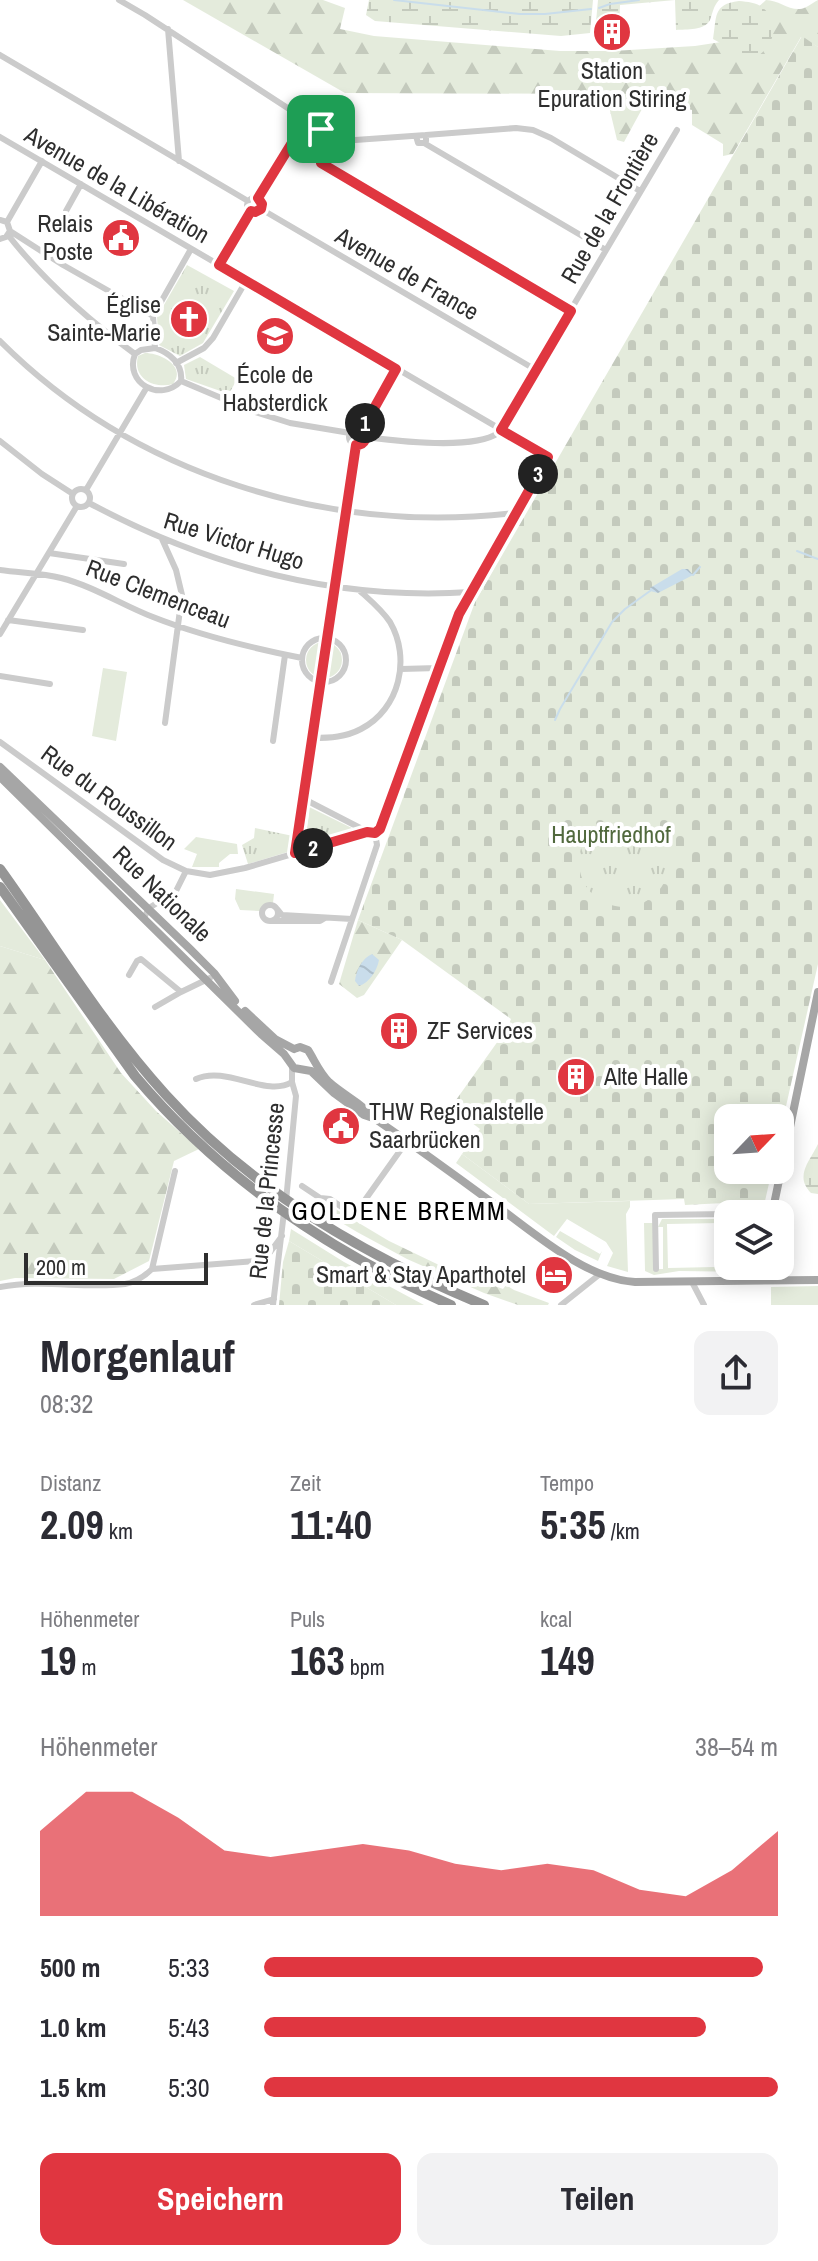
<!DOCTYPE html>
<html lang="de">
<head>
<meta charset="utf-8">
<style>
	:root { --surface:#fff; --page:#f2f2f3; --text:#2b2b33; --muted:#7c7c81; --accent:#e03640 }
	body { margin:0; font-family:"Archivo Narrow",sans-serif; background:var(--page); color:var(--text); height:100vh; display:flex; flex-direction:column; font-size:30px; white-space:nowrap }
	* { box-sizing:border-box; margin:0 }
	p { font-size:26px; color:var(--muted) }
	.icon { flex:none; width:44px; height:44px; fill:none; stroke:currentColor; stroke-width:2; stroke-linecap:round; stroke-linejoin:round }
	.map { position:relative; height:1305px; overflow:hidden }
	.sheet { display:flex; flex-direction:column; background:var(--surface); flex:1 }
	.sheet>* { flex:none }
	.needle { width:52px; rotate:65deg }
	.tools { position:absolute; left:714px; top:1104px; display:grid; gap:16px }
	.tools a { display:grid; place-items:center; width:80px; height:80px; border-radius:16px; background:var(--surface); box-shadow:0 4px 20px #0003; font-size:40px }
	.scale { position:absolute; left:24px; bottom:20px; width:184px; box-sizing:border-box; padding-left:8px; border:4px solid #2e2e2e; border-top:0; font-size:22px; line-height:28px; white-space:nowrap; color:#2e2e2e; -webkit-text-stroke:6px #fff; paint-order:stroke }
	.pin { position:absolute; display:grid; place-items:center; width:68px; height:68px; color:#fff; margin:-34px; border-radius:16px; box-shadow:0 4px 12px #0006 }
	.km { position:absolute; width:40px; height:40px; margin:-20px; border-radius:50%; background:#222; color:#fff; font-size:22px; line-height:40px; text-align:center }
	.round { display:grid; place-items:center; flex:none; width:84px; height:84px; border-radius:16px; background:var(--page) }
	.head { display:flex; align-items:center; justify-content:space-between; height:136px; padding:0 40px }
	h1 { font-size:44px; font-weight:700; line-height:60px }
	.figures { display:grid; grid-template-columns:repeat(3,1fr); gap:12px; height:136px; padding:8px 40px }
	.figures div { display:grid; align-content:center }
	.figures b { font-size:40px; font-weight:700 }
	.figures small { font-size:22px; font-weight:400 }
	.figures p { font-size:22px }
	.chart { height:224px; padding:16px 40px }
	.chart p { display:flex; justify-content:space-between }
	.chart svg { width:100%; height:144px; margin-top:8px; fill:var(--accent); opacity:.7 }
	.primary-button { display:flex; gap:16px; margin-top:auto; padding:16px 40px }
	.primary-button a { flex:1; height:92px; border-radius:16px; background:var(--accent); color:#fff; font-size:32px; font-weight:700; line-height:92px; text-align:center }
	.primary-button a+a { background:var(--page); color:var(--text) }
	ul { padding:0 40px; list-style:none; font-size:26px }
	li { display:grid; grid-template-columns:128px 96px 1fr; align-items:center; height:60px }
	li i { height:20px; border-radius:10px; background:var(--accent) }
	.map>svg:first-child { display:block }
</style>
</head>
<body>
<div class="map">
<svg width="818" height="1305" viewBox="0 0 818 1305">
	<defs>
		<pattern id="forest-firs" width="22" height="20" patternUnits="userSpaceOnUse" patternTransform="scale(2)"><rect width="22" height="20" fill="#e4ebdc"/><path d="M5 1l3.5 6h-7zM16 11l3.5 6h-7z" fill="#c4cabd"/></pattern>
		<pattern id="wetland-marsh" width="20" height="14" patternUnits="userSpaceOnUse" patternTransform="scale(2)"><rect width="20" height="14" fill="#e4ebdc"/><path d="M1 5h8M5 5V1M11 12h8M15 12V8" fill="none" stroke="#c4cabd"/></pattern>
		<pattern id="cemetery-stones" width="16" height="16" patternUnits="userSpaceOnUse" patternTransform="scale(2)"><rect width="16" height="16" fill="#e4ebdc"/><path d="M2 7V4a2 2 0 0 1 4 0v3zM10 15v-3a2 2 0 0 1 4 0v3z" fill="#c4cabd"/></pattern>
		<pattern id="park-tufts" width="24" height="20" patternUnits="userSpaceOnUse" patternTransform="scale(2)"><rect width="24" height="20" fill="#e4ebdc"/><path d="M3 7l-1-3M5 7V3M7 7l1-3M15 17l-1-3M17 17v-4M19 17l1-3" fill="none" stroke="#c4cabd"/></pattern>
		<pattern id="water-waves" width="16" height="10" patternUnits="userSpaceOnUse" patternTransform="scale(2)"><rect width="16" height="10" fill="#c9ddeb"/><path d="M0 5q4-4 8 0t8 0" fill="none" stroke="#adbeca"/></pattern>
	</defs>
	<rect width="100%" height="100%" fill="#fff"/>
	<path fill="#e4ebdc" d="M145 353C160 353 187 366 173 384 155 389 132 379 138 356Z
		M103 668 127 672 116 741 92 736Z
		M196 837 237 844 238 854H230L219 863V867H192L197 854 184 849Z
		M236 889 274 894 273 903 263 905 260 911 240 910 235 899Z
		M0 900 45 960 0 946Z
		M462 1154 529 1204 630 1201V1207L626 1214 628 1272 607 1266 613 1253 606 1242 567 1219 554 1236 456 1163Z
		M719 1216 722 1217V1223L667 1224 668 1268 762 1266 754 1272 679 1271 654 1275 645 1271 644 1223H655L656 1269H663V1227H658L662 1219H719Z
		M291 1229 344 1262 424 1305H396L289 1241Z
		M560 1231 600 1254 602 1251 598 1261 575 1250 556 1237Z
		M818 1286V1305H771V1287Z"/>
	<path fill="url(#forest-firs)" d="M183 0H323L345 8 340 29 374 36 560 51H613L695 46 721 42 766 0C778 0 788 10 800 9 805 9 812 3 818 0V47L801 37 733 154 723 156V144L692 125V110L648 98 624 142 617 140 606 94 345 93Z
		M358 920 402 940 364 995 357 998 339 984Z
		M0 946 45 960 121 1073 156 1111 199 1149 174 1161 149 1261 114 1279 15 1278 0 1281Z
		M327 1204 389 1241 439 1265 503 1289 506 1285 514 1290 549 1303 548 1305H518L484 1293 407 1259 357 1232 322 1211Z"/>
	<path fill="url(#wetland-marsh)" d="M369 0H593L590 33 561 36 375 21 366 15Z
		M598 0H719C713 7 713 12 710 20 704 31 687 29 676 30L675 0 620 5 619 29 595 33Z
		M739 1C748 2 756 2 763 8 782 23 773 47 756 57L742 55 713 39C717 18 712 4 739 1Z
		M818 1144V1194L811 1193C794 1176 810 1161 818 1144Z"/>
	<path fill="url(#cemetery-stones)" d="M802 36 818 47V964L780 1133V1118H728V1170H772L765 1201 685 1205 684 1199 529 1204 462 1154 480 1129 451 1107 508 1027 511 1019 402 940 358 920 475 602Z
		M289 1241 396 1305H279L283 1262Z"/>
	<path fill="url(#park-tufts)" d="M307 126 329 140 319 158 296 144Z
		M187 265 234 291 203 343 180 356 159 345 157 317Z
		M200 357 237 379 229 394 186 379 184 365Z
		M306 660a18 18 0 1 1 36 0a18 18 0 1 1-36 0Z
		M305 805 358 831 299 848 301 835H306L309 814 304 812Z
		M579 862a45 45 0 1 1 90 0a45 45 0 1 1-90 0Z
		M255 828 293 836 291 851 248 864 242 845 254 838Z"/>
	<path fill="url(#water-waves)" d="M682 569H688L693 575 658 593 650 591V588Z
		M372 954 379 960C377 971 369 983 359 986L355 981C356 971 362 958 372 954Z"/>
	<g fill="none" stroke-linecap="round" stroke-linejoin="round">
		<path stroke="#c9ddeb" stroke-width="2" d="M394 0 520 14H545L591 9
			M599 8 610 4 639 0
			M797 551 818 559
			M693 575 700 567
			M555 720 560 709 612 622 625 609 650 591"/>
		<path stroke="#cbcbcb" stroke-width="6" d="M119 0 145 15 306 120 341 141 426 135V141L424 143
			M168 29 179 161
			M0 55 248 201
			M426 135 516 128 533 130 551 138 640 191
			M416 136 418 143H424L606 250
			M0 137 548 457 459 614 380 829 372 834
			M290 146 571 311
			M321 163 335 138
			M81 184 66 211V216L85 229
			M247 205a7 7 0 1 1 14 0a7 7 0 1 1-14 0Z
			M258 198 306 120
			M261 209 536 370
			M0 220 7 222 10 231 6 237 0 239
			M7 222 42 161
			M10 231 63 265 153 316
			M8 235C45 282 87 319 135 354
			M219 265 251 211
			M0 341C134 475 328 535 515 513
			M155 348C170 353 183 364 181 381 160 403 124 383 135 354L141 350Z
			M155 348 153 316 191 249
			M176 363 204 348 213 338 246 281
			M181 381 252 411 290 423 350 433
			M349 437a8 8 0 1 1 16 0a8 8 0 1 1-16 0Z
			M362 430 396 369
			M366 437C396 441 474 450 498 433L677 130
			M0 441 42 474 73 494
			M72 498a9 9 0 1 1 18 0a9 9 0 1 1-18 0Z
			M86 490 147 387
			M89 503C207 566 336 601 471 592
			M162 539 176 570 182 595 165 723
			M49 553 124 564
			M0 570C20 573 42 573 61 578 93 586 122 605 153 617 201 636 252 648 302 658
			M8 620 83 630
			M0 634 77 506
			M302 660a22 22 0 1 1 44 0a22 22 0 1 1-44 0Z
			M401 669 438 668
			M0 676 50 684
			M313 738C330 738 346 737 361 729 400 709 411 658 390 622 382 610 370 600 360 591
			M273 741 285 655
			M0 742 163 860 186 871 210 875 245 868 367 832
			M304 799 368 832
			M295 853 356 445
			M262 913a8 8 0 1 1 16 0a8 8 0 1 1-16 0Z
			M278 910 282 915 352 919
			M144 918 149 908 176 891 186 871
			M273 921H320L325 918
			M129 975 137 961 141 959 181 992 210 978
			M331 982 377 845 376 839 372 834
			M155 1007 181 992
			M196 1079C227 1065 266 1098 292 1082
			M302 1186 320 1198 330 1199 352 1214H355L407 1141
			M286 1201 296 1096 292 1082V1066
			M152 1269 175 1171
			M656 1269 655 1215 728 1214
			M692 1282 704 1305
			M0 1287C42 1279 85 1289 125 1284 136 1282 145 1276 152 1269L256 1261 268 1255 282 1236
			M254 1305 274 1299
			M273 1305 284 1212
			M561 1305 600 1274"/>
		<path stroke="#a6a6a6" stroke-width="8" d="M0 767 190 949 214 973 235 1001
			M0 777 261 1034 284 1054 294 1068 311 1071 334 1093 364 1115 373 1118
			M245 1011 275 1039 294 1049
			M294 1049 300 1047 308 1050C315 1061 319 1072 329 1082 343 1095 362 1103 374 1118 413 1145 452 1173 490 1201 531 1230 584 1279 635 1282L818 1280
			M772 1214 818 992
			M773 1266 774 1280"/>
		<path stroke="#959595" stroke-width="10" d="M0 869C54 944 103 1026 166 1095 253 1191 365 1256 484 1305
			M0 887 135 1076C220 1177 331 1253 451 1305"/>
	</g>
	<g fill="none" stroke-linecap="round" stroke-linejoin="round">
		<defs>
			<path id="route" d="M306 120 335 138 321 163 571 311 501 430 548 457 459 614 380 829 375 833 367 832 295 853 356 445C365 445 369 436 362 430L396 369 219 265 251 211 255 212 261 209 262 204 258 198Z"/>
		</defs>
		<use href="#route" stroke="#fff" stroke-width="16"/>
		<use href="#route" stroke="#e03640" stroke-width="10"/>
	</g>
	<defs>
		<symbol id="building-disc" viewBox="-11 -11 22 22"><circle r="9.5" fill="#e03640" stroke="#fff"/><path d="M-4-6H4V6H1V3H-1V6H-4ZM-2.5-4.3h1.7v1.8h-1.7ZM.8-4.3h1.7v1.8H.8ZM-2.5-1h1.7V.8h-1.7ZM.8-1h1.7V.8H.8Z" fill="#fff"/></symbol>
		<symbol id="civic-disc" viewBox="-11 -11 22 22"><circle r="9.5" fill="#e03640" stroke="#fff"/><path d="M-.6-6.5H3V-4.5H.6V-3L4-1V1h2V6H-6V1h2V-1L-.6-3ZM-1.2 2.5V6h2.4V2.5Z" fill="#fff"/></symbol>
		<symbol id="church-disc" viewBox="-11 -11 22 22"><circle r="9.5" fill="#e03640" stroke="#fff"/><path d="M-1.2-6h2.4v3.5h3.3v2.4h-3.3V6h-2.4V-.1h-3.3v-2.4h3.3Z" fill="#fff"/></symbol>
		<symbol id="school-disc" viewBox="-11 -11 22 22"><circle r="9.5" fill="#e03640" stroke="#fff"/><path d="M0-5L7-2L0 1L-7-2ZM-4 1L0 2.5L4 1V4Q0 6-4 4Z" fill="#fff"/></symbol>
		<symbol id="hotel-disc" viewBox="-11 -11 22 22"><circle r="9.5" fill="#e03640" stroke="#fff"/><path d="M-6-4.5h1.5V1H6V5H4.5V3h-9V5H-6ZM-4 0a1.8 1.8 0 1 1 3.6 0ZM.5 0V-2.5h3Q6-2.5 6 0Z" fill="#fff"/></symbol>
	</defs>
	<g fill-rule="evenodd">
		<use href="#building-disc" x="590" y="10" width="44" height="44"/>
		<use href="#civic-disc" x="99" y="216" width="44" height="44"/>
		<use href="#church-disc" x="167" y="297" width="44" height="44"/>
		<use href="#school-disc" x="253" y="314" width="44" height="44"/>
		<use href="#building-disc" x="377" y="1009" width="44" height="44"/>
		<use href="#building-disc" x="554" y="1055" width="44" height="44"/>
		<use href="#civic-disc" x="319" y="1104" width="44" height="44"/>
		<use href="#hotel-disc" x="532" y="1253" width="44" height="44"/>
	</g>
	<g text-anchor="middle" stroke-width="8" stroke-linejoin="round" paint-order="stroke">
		<g font-size="24" fill="#2e2e2e" stroke="#fff" text-anchor="end">
			<text x="612" y="79" text-anchor="middle">Station<tspan x="612" dy="28">Epuration Stiring</tspan></text>
			<text x="93" y="232">Relais<tspan x="93" dy="28">Poste</tspan></text>
			<text x="161" y="313">Église<tspan x="161" dy="28">Sainte-Marie</tspan></text>
			<text x="275" y="383" text-anchor="middle">École de<tspan x="275" dy="28">Habsterdick</tspan></text>
			<text x="427" y="1039" text-anchor="start">ZF Services</text>
			<text x="604" y="1085" text-anchor="start">Alte Halle</text>
			<text x="369" y="1120" text-anchor="start">THW Regionalstelle<tspan x="369" dy="28">Saarbrücken</tspan></text>
			<text x="526" y="1283">Smart &amp; Stay Aparthotel</text>
		</g>
		<g font-size="24" fill="#2e2e2e" stroke="#fff">
			<text transform="translate(117 185) rotate(30)" y="8">Avenue de la Libération</text>
			<text transform="translate(610 208) rotate(-60)" y="8">Rue de la Frontière</text>
			<text transform="translate(407 274) rotate(30)" y="8">Avenue de France</text>
			<text transform="translate(234 541) rotate(17)" y="8">Rue Victor Hugo</text>
			<text transform="translate(158 594) rotate(21)" y="8">Rue Clemenceau</text>
			<text transform="translate(109 798) rotate(36)" y="8">Rue du Roussillon</text>
			<text transform="translate(162 894) rotate(44)" y="8">Rue Nationale</text>
			<text transform="translate(267 1191) rotate(-84)" y="8">Rue de la Princesse</text>
		</g>
		<g font-size="24" fill="#51693d" stroke="#fff">
			<text x="611" y="843">Hauptfriedhof</text>
		</g>
		<g font-size="26" letter-spacing="2" fill="#000" stroke="#fff">
			<text x="399" y="1220">GOLDENE BREMM</text>
		</g>
	</g>
</svg>
<div class="tools">
<a><svg class="needle" viewBox="-14 -14 28 28"><path d="M0-13l5 13h-10z" fill="#e53935"/><path d="M0 13l5-13h-10z" fill="#7c7c81"/></svg></a>
<a><svg class="icon" aria-label="layers" viewBox="0 0 24 24"><path d="M12 4l9 5-9 5-9-5zM3 14l9 5 9-5"/></svg></a>
</div>
<div class="scale">200 m</div>
<div class="pin" style="left:321px;top:129px;background:#1e9e55"><svg class="icon" aria-label="arrive" viewBox="0 0 24 24"><path d="M6 21V4h12l-3 4 3 4H6"/></svg></div>
<b class="km" style="left:365px;top:423px">1</b>
<b class="km" style="left:313px;top:848px">2</b>
<b class="km" style="left:538px;top:474px">3</b>
</div>
<section class="sheet">
<div class="head"><div><h1>Morgenlauf</h1><p>08:32</p></div><a class="round"><svg class="icon" aria-label="share" viewBox="0 0 24 24"><path d="M12 15V3M7 8l5-5 5 5M5 13v7h14v-7"/></svg></a></div>
<div class="figures">
<div><p>Distanz</p><b>2.09<small> km</small></b></div>
<div><p>Zeit</p><b>11:40</b></div>
<div><p>Tempo</p><b>5:35<small> /km</small></b></div>
</div>
<div class="figures">
<div><p>Höhenmeter</p><b>19<small> m</small></b></div>
<div><p>Puls</p><b>163<small> bpm</small></b></div>
<div><p>kcal</p><b>149</b></div>
</div>
<div class="chart"><p><span>Höhenmeter</span>38–54 m</p>
<svg viewBox="0 0 160 44" preserveAspectRatio="none"><path d="M0 44V18L10 6L20 6L30 14L40 24L50 26L60 24L70 22L80 24L90 28L100 30L110 28L120 30L130 36L140 38L150 30L160 18V44z"/></svg>
</div>
<ul>
<li><b>500 m</b>5:33<i style="width:97%"></i></li>
<li><b>1.0 km</b>5:43<i style="width:86%"></i></li>
<li><b>1.5 km</b>5:30<i style="width:100%"></i></li>
</ul>
<div class="primary-button"><a>Speichern</a><a>Teilen</a></div>
</section>
</body>
</html>
